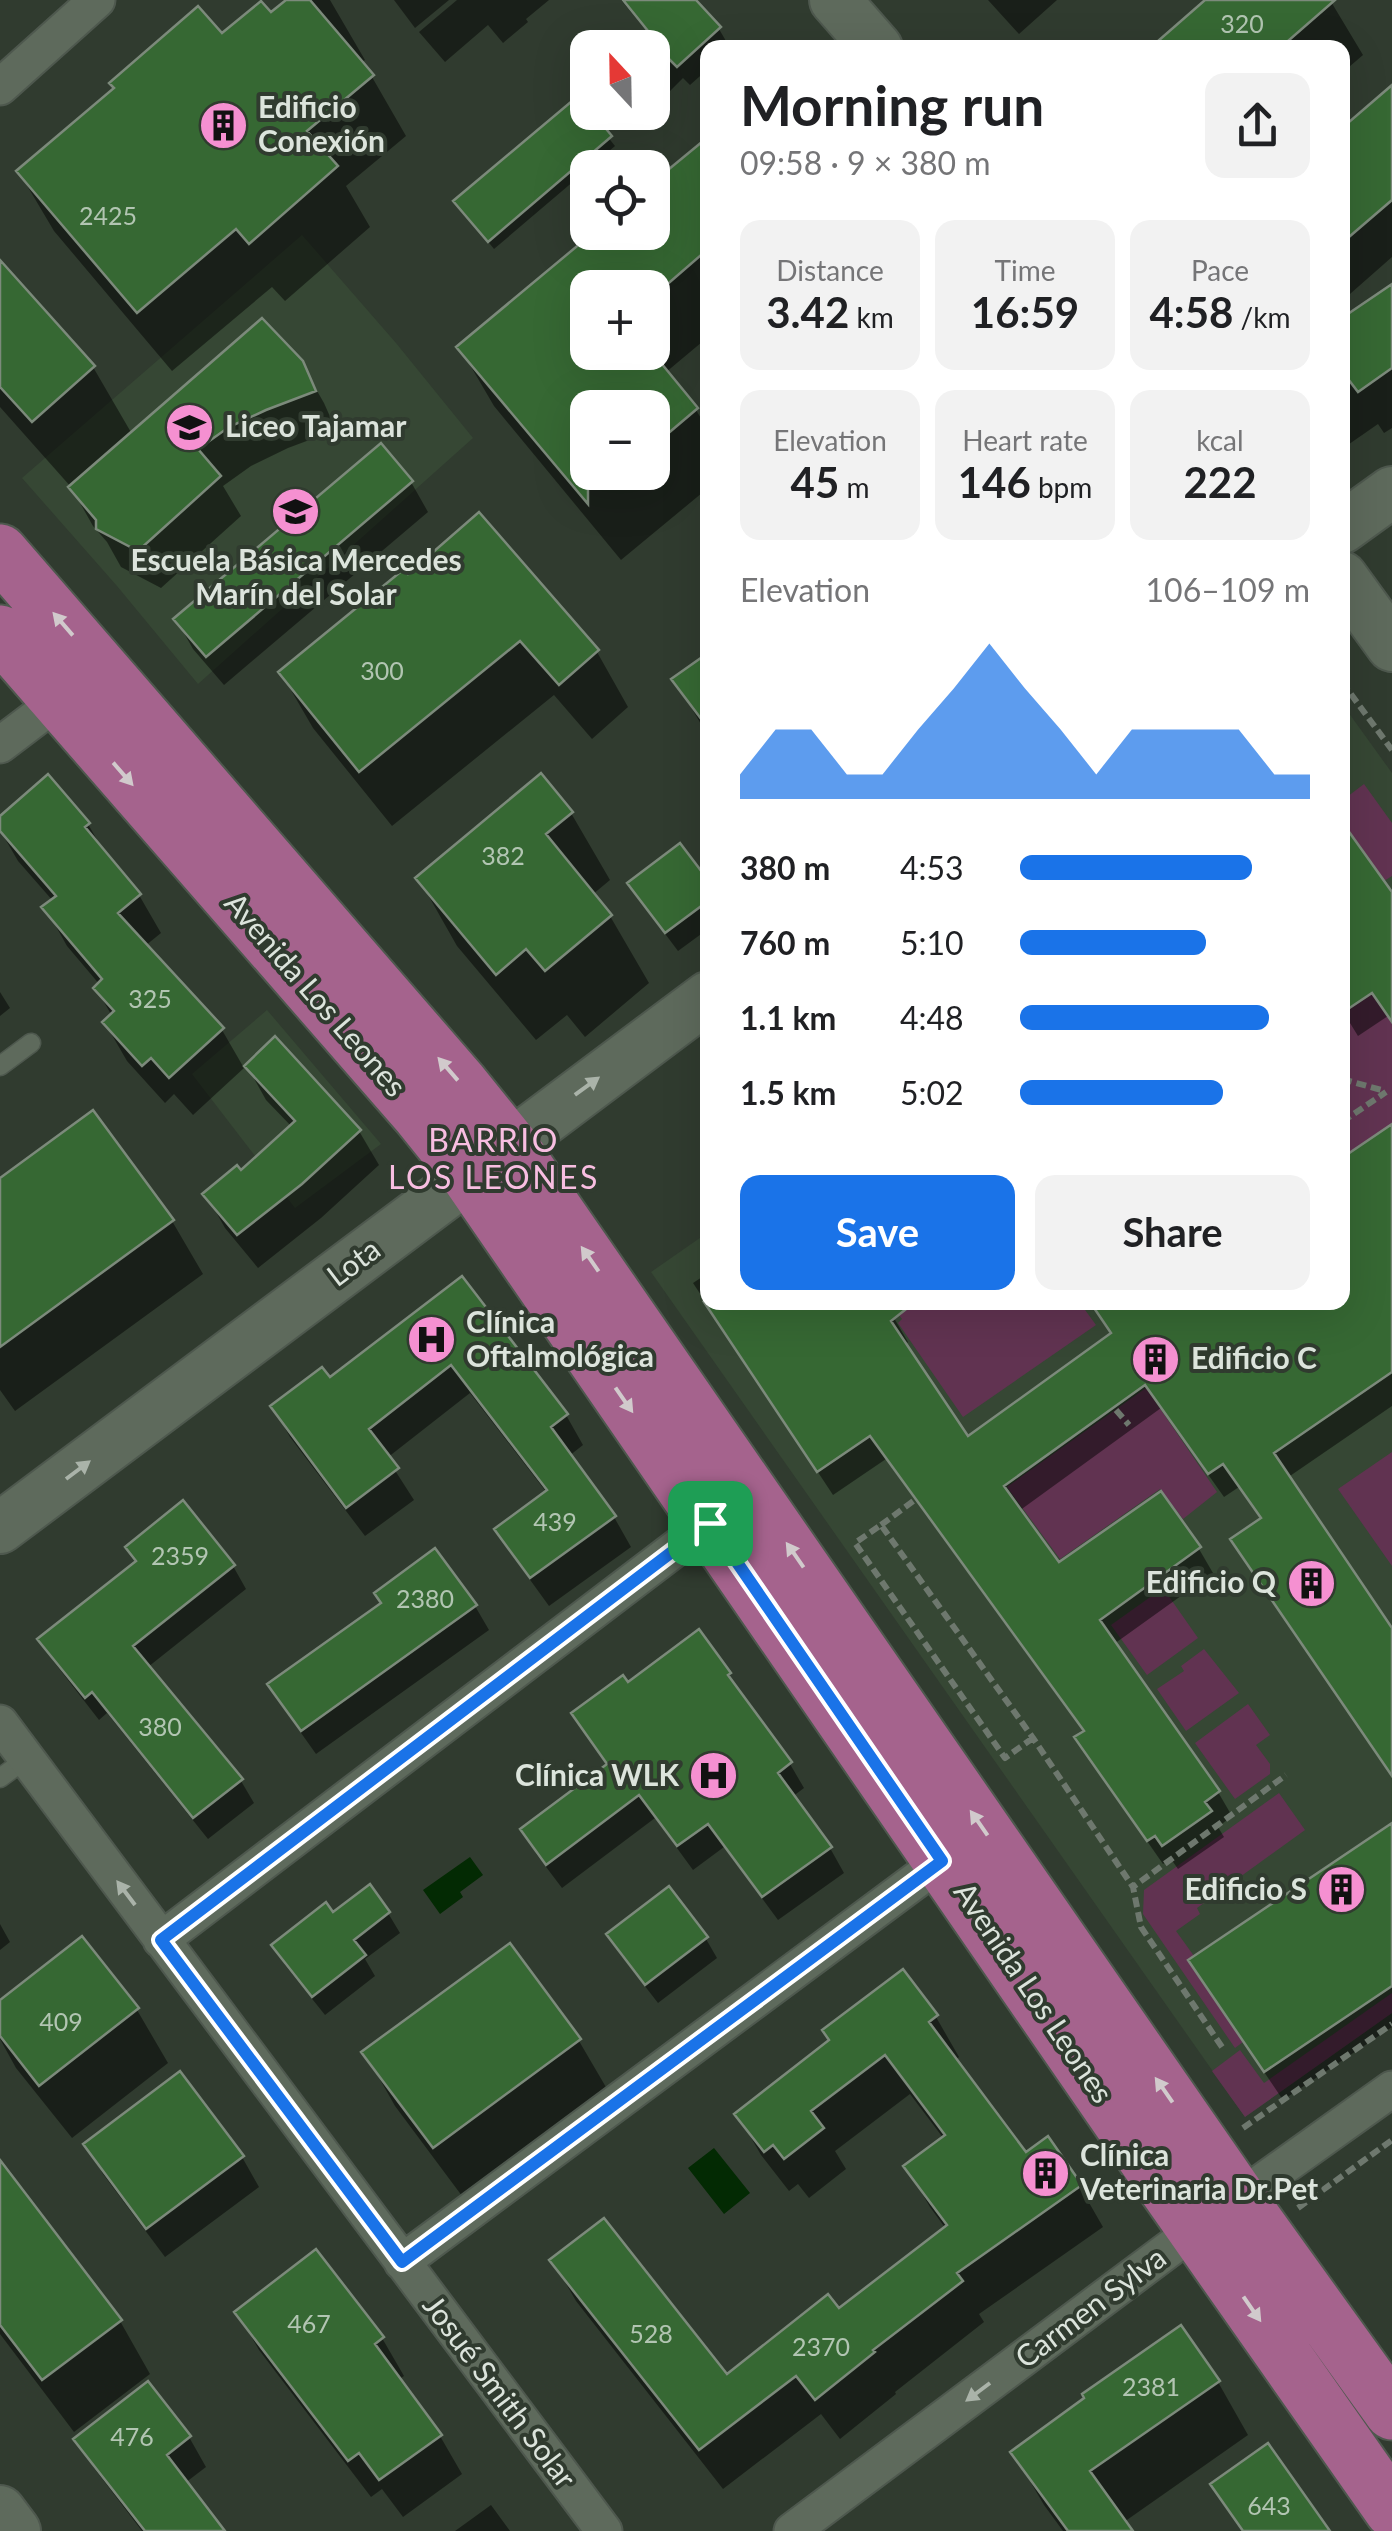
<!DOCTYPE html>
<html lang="en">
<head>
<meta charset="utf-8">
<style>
	:root { --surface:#fff; --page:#f2f2f2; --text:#202124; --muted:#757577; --accent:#1a73e8 }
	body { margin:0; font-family:Lato,sans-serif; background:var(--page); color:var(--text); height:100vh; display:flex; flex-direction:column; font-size:38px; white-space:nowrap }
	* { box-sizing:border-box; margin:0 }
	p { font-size:32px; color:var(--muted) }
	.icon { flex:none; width:55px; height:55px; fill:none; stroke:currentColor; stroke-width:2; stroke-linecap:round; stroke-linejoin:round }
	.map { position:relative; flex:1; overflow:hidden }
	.side { position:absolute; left:700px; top:40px; width:650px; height:1270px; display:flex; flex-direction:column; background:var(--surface); border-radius:20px; box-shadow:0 10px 40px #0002 }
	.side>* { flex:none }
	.needle { width:65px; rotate:338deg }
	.tools { position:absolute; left:570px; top:30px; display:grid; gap:20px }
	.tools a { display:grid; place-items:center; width:100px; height:100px; border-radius:20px; background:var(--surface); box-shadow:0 10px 40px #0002; font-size:50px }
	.pin { position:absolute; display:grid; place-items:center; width:85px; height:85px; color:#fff; margin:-42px; border-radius:20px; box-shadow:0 5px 15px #0006 }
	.round { display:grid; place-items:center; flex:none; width:105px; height:105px; border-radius:20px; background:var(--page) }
	.head { display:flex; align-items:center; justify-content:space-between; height:170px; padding:0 40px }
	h1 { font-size:55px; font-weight:700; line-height:75px }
	.figures { display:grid; grid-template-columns:repeat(3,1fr); gap:15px; height:170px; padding:10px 40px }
	.figures div { display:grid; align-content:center; border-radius:20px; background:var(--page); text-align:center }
	.figures b { font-size:42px; font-weight:700 }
	.figures small { font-size:28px; font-weight:400 }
	.figures p { font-size:28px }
	.chart { height:280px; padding:20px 40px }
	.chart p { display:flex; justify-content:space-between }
	.chart svg { width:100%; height:180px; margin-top:10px; fill:var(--accent); opacity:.7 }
	.primary-button { display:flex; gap:20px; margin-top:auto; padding:20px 40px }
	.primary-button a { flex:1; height:115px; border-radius:20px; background:var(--accent); color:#fff; font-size:40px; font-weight:700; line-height:115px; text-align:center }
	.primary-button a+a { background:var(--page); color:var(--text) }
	ul { padding:0 40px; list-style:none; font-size:32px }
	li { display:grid; grid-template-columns:160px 120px 1fr; align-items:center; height:75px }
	li i { height:25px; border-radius:12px; background:var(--accent) }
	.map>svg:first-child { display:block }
</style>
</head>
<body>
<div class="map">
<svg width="1392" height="2531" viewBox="0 0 1392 2531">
	<rect width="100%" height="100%" fill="#303b2f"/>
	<path fill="#364734" d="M302 235 396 343 473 438 198 684 117 586 22 478Z
		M1343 705 1392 773V2013L1245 2117 651 1272 707 1233 708 1302H1342Z
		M267 1010 381 1144 295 1208 192 1074Z"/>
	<path fill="#613351" d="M1364 784 1392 823V876L1384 881 1343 822V800Z
		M1372 993 1392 1022V1124L1343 1158V1013Z
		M890 1303H1080L1096 1325 963 1417 898 1323 902 1319Z
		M1146 1388 1217 1492 1183 1519 1160 1489 1060 1559 1007 1487Z
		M1392 1452V1566L1338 1489Z
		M1163 1588 1198 1638 1147 1675 1111 1625Z
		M1204 1649 1239 1693 1186 1731 1157 1689 1184 1671 1181 1666Z
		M1248 1704 1270 1735 1256 1745 1270 1764V1774L1235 1799 1195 1743Z
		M1279 1793 1305 1830 1197 1908 1200 1914 1176 1931 1194 1956 1189 1961 1243 2042 1235 2048 1143 1914 1144 1890Z
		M1392 1993V2013L1245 2117 1212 2071 1240 2050 1264 2083Z"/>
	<path fill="#032a03" d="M470 1857 483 1875 460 1892 463 1897 440 1914 423 1890Z
		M714 2148 750 2193 724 2214 688 2168Z"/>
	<path fill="#0007" fill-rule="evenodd" d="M290 0H330L365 60 360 63 372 77 406 136 346 186 370 227 285 301 272 287 172 371 54 231 19 172 222 37 271 16Z
		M394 0H449L415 28Z
		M457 0H549L526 19 528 22 503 43 488 25 445 62 419 32Z
		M621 0H692L719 29 730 48H708V69L690 85 683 78 670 91 652 72V48L636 47 650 35Z
		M988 0H1057L1019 34Z
		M1208 0H1330L1363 55 1342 73V48H1153Z
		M1392 104V257L1342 301V119L1350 128Z
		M588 112 615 146 494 249 456 202Z
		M708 140V337L665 373 696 410 708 430V488L621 560 494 406 460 348 652 232ZM588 288H652V352H588ZM588 408H652V472H588Z
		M0 263 93 367 132 434 301 363 324 403 336 430 288 448 251 466 223 486 241 516 161 588 121 567 107 542 93 526 71 487 0 407Z
		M1392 287V428L1384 433 1378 424 1342 449V321Z
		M411 482 428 512 224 685 193 649 176 619Z
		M478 516 597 652 628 707 592 739 554 695 392 826 313 728 281 673 408 577Z
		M708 656V736L675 680Z
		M571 813 610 880 592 895 610 916 649 983 585 1037 567 1015 536 1040 457 946 419 879Z
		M0 819 88 824 108 859 139 895 161 933 145 946 222 1030 244 1068 193 1115 174 1094 165 1103 127 1061 105 1023 112 1016 96 988 100 985 67 946 45 907 53 901 18 861 0 830Z
		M631 884H708V929L678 951 642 903Z
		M1392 897V1022L1388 1016 1358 1036 1342 1010Z
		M0 992 10 1008 0 1016Z
		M247 1066 359 1131 379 1165 321 1218 258 1268 225 1228 206 1194 241 1173 292 1127 266 1100Z
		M1392 1127V1406L1287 1478 1392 1632V1776L1247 1564 1233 1540 1262 1520 1239 1487 1224 1497 1161 1408 1019 1511 1059 1566 1160 1495 1199 1549 1213 1573 1114 1644 1218 1792 1232 1816 1218 1827 1224 1837 1178 1869 1171 1859 1163 1864 1092 1762 1084 1733 886 1459 833 1495 693 1283 708 1273V1302L894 1318 908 1342 904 1346 968 1440 1113 1335 1090 1302H1342Z
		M0 1181 172 1221 203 1274 15 1411 0 1390Z
		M461 1280 566 1415 583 1445 569 1456 614 1517 631 1547 549 1606 515 1559 498 1529 547 1493 470 1393 387 1458 414 1500 365 1536 290 1437 273 1407 330 1381Z
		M128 1547 233 1566 246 1589 148 1667 241 1781 254 1803 208 1839 107 1713 99 1720 54 1662 41 1639 137 1563Z
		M383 1604 475 1606 489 1630 316 1754 284 1709 270 1685Z
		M728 1674 742 1698 790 1764 804 1788 792 1797 830 1848 844 1873 778 1920 724 1847 693 1870 655 1818 562 1888 537 1855 523 1830 608 1767 574 1714 628 1686Z
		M1392 1826V2027L1283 2100 1209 1990Z
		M669 1890 706 1939 717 1958 658 2003 620 1954 609 1934Z
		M388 1913 400 1933 365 1959 375 1976 325 2015 285 1965 274 1945Z
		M0 1924 10 1942 0 1950Z
		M82 1939 137 2010 168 2063 72 2138 16 2068 0 2039V2004Z
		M509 1946 579 2041 610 2094 465 2200 395 2106 365 2053Z
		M902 1972 936 2017 959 2057 954 2061 1025 2155 1047 2140 1080 2187 1103 2227 979 2314 984 2322 895 2392 896 2394 840 2439 821 2414 723 2489 576 2301 553 2261 726 2378 839 2311 946 2229 930 2207 906 2166 944 2139 910 2094 835 2151 846 2169 809 2198 798 2184 789 2191 761 2155 738 2115 831 2042Z
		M86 2145 242 2157 259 2187 165 2257 103 2174Z
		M0 2164 120 2321 150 2374 74 2432 0 2334Z
		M237 2312 382 2338 404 2376 398 2380 440 2436 462 2474 403 2517 382 2489 371 2497 259 2350Z
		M1218 2382 1248 2435 1124 2522 1130 2531H1063L1044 2505 1013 2452 1087 2399Z
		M189 2437 206 2467 185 2483 222 2531H142L94 2468 77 2439Z
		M491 2505 510 2531H455Z"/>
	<path fill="#366833" stroke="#7c8a7b" stroke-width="2.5" d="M286 0H310L374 75 307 131 338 166 249 244 236 229 137 313 16 171 114 88 109 83 198 6 222 33 261 1 271 12Z
		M623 0H696L721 27 677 67 670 60 652 76V36Z
		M1205 0H1335L1280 48H1150Z
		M1392 85V200L1342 243V128Z
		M578 96 588 107V112H592L612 136 488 242 453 201Z
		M708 137V249L663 288H588L586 352H652L698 408 652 447V408H588V504L456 347 594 232H652V183Z
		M0 260 95 366 32 422 0 387Z
		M1392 284V368L1358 392 1342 371V318Z
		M262 318 303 361 316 391 266 410 229 427 198 449 221 476 138 551 96 529V520L68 487Z
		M381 443 413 481 206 657 173 619Z
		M479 512 599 650 559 685 520 641 359 772 278 672 404 569 408 574Z
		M708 653V728L671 679Z
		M541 773 573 812 546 834 612 915 545 971 526 949 496 975 415 878Z
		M48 774 90 823 85 827 141 894 118 913 224 1028 169 1078 151 1058 142 1066 102 1022 114 1011 93 988 102 979 41 907 56 896 0 831V816Z
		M1342 822 1392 892V1022L1372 993 1342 1013Z
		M680 843 708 880V901L665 933 627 883Z
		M275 1036 361 1130 302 1184 237 1235 202 1194 237 1165 241 1170 295 1121 244 1066Z
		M93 1110 174 1220 0 1347V1178Z
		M1392 1124V1372L1274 1453 1392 1628V1776L1230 1539 1261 1518 1223 1464 1208 1474 1145 1385 1004 1486 1059 1562 1161 1491 1201 1547 1100 1620 1220 1791 1205 1802 1212 1811 1162 1846 1155 1836 1147 1841 1074 1737 1084 1731 870 1436 817 1472 704 1302H915L891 1321 968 1436 1111 1333 1090 1302H1342V1158Z
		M462 1276 568 1414 551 1427 616 1516 530 1578 494 1529 547 1490 451 1365 369 1429 399 1468 346 1508 270 1406 322 1367 330 1377Z
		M183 1500 235 1565 133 1646 243 1779 193 1818 92 1692 85 1698 37 1639 136 1561 125 1547Z
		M435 1548 477 1605 301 1731 267 1684 381 1603 374 1593Z
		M699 1629 731 1673 728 1675 792 1762 778 1773 832 1847 762 1897 708 1824 677 1846 639 1795 546 1865 520 1829 607 1764 571 1713 623 1675 628 1682Z
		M1392 1823V1986L1264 2072 1188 1960Z
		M370 1884 390 1912 354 1940 366 1955 312 1997 271 1945 326 1902 333 1912Z
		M669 1886 708 1937 645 1985 606 1934Z
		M82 1936 139 2008 39 2086 0 2036V2000Z
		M510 1943 581 2039 433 2148 361 2052Z
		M903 1969 938 2015 929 2022 1026 2152 1048 2136 1082 2185 957 2273 963 2281 873 2350 875 2352 815 2400 796 2376 699 2450 549 2260 604 2218 727 2374 828 2294 839 2308 947 2225 903 2166 945 2135 885 2055 811 2111 824 2128 784 2159 773 2145 764 2152 734 2114 829 2040 822 2030Z
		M180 2071 244 2156 146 2229 83 2144Z
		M0 2160 122 2320 42 2380 0 2325Z
		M316 2249 384 2337 375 2344 442 2435 379 2480 359 2453 348 2461 234 2312Z
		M1181 2325 1220 2381 1090 2471 1133 2531H1068L1010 2452 1084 2398 1082 2394Z
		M148 2381 191 2436 167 2455 225 2531H145L73 2439Z
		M1268 2443 1330 2531H1243L1210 2484Z"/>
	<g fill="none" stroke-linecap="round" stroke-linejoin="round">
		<defs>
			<path id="lane" d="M0 1066 31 1043
				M0 1778 26 1759"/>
			<path id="street" d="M0 87 97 0
				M0 745 58 701 75 696
				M0 1723 604 2531
				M161 1940 709 1523
				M402 2262 942 1861
				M792 2531 1196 2229 1392 2089"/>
			<path id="secondary" d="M835 0 877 48
				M1342 528 1392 492
				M1342 577 1392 646
				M0 1528 708 997
				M0 2511 15 2531"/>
			<path id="primary" d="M0 552 460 1083 510 1145 1239 2199 1392 2412
				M0 633 420 1115 469 1176 1162 2182 1392 2510"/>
		</defs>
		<use href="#lane" stroke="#4e584e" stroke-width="21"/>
		<use href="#street" stroke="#4e584e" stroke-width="39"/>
		<use href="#secondary" stroke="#4e584e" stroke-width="54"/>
		<use href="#primary" stroke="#4e584e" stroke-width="59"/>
		<path stroke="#6e786e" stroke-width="6" stroke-dasharray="10 5" stroke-linecap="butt" d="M1342 682 1392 750
			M1342 1079 1385 1091
			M1342 1122 1386 1092
			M1116 1410 1129 1425
			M881 1525 916 1499
			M1033 1738 1005 1758 855 1543 881 1525 1033 1738 1133 1887
			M1222 2047 1141 1927 1133 1887 1286 1775
			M1243 2128 1392 2024
			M1298 2208 1392 2140"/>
		<use href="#lane" stroke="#5e6a5c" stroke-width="18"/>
		<use href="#street" stroke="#5e6a5c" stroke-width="35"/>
		<use href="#secondary" stroke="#5e6a5c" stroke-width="50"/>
		<use href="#primary" stroke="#a5638d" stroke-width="55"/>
	</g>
	<defs><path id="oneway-solid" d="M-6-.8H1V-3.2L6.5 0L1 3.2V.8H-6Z" transform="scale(2.5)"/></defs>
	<g fill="#d1cacc">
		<use href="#oneway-solid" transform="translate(63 624) rotate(-131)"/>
		<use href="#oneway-solid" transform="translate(123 774) rotate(49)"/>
		<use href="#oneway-solid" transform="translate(448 1069) rotate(-131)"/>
		<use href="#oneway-solid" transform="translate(590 1259) rotate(-125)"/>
		<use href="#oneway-solid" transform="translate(624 1400) rotate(55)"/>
		<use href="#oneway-solid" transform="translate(795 1555) rotate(-125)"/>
		<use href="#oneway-solid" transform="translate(979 1823) rotate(-125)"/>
		<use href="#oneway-solid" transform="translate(1164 2090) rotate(-125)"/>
		<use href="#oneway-solid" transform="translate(1252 2309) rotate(55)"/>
	</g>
	<g fill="#aab3a9">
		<use href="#oneway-solid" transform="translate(587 1086) rotate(-36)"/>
		<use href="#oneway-solid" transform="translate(78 1470) rotate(-37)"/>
		<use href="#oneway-solid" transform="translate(126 1893) rotate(-127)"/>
		<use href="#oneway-solid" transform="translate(978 2392) rotate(143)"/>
	</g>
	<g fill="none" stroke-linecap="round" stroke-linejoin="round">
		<defs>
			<path id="route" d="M710 1523 942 1861 402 2262 161 1940Z"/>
		</defs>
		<use href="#route" stroke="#fff" stroke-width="20"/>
		<use href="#route" stroke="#1a73e8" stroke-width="12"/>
	</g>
	<defs>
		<symbol id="building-disc" viewBox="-11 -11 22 22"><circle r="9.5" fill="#f590d1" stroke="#303b2f"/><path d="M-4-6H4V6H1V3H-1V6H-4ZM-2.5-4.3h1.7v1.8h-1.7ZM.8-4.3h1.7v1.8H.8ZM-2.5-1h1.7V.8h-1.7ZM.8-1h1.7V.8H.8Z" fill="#111"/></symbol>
		<symbol id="school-disc" viewBox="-11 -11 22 22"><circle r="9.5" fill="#f590d1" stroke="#303b2f"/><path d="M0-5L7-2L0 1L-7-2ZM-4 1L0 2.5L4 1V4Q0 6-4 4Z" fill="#111"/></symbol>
		<symbol id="hospital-disc" viewBox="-11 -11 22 22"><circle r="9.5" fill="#f590d1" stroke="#303b2f"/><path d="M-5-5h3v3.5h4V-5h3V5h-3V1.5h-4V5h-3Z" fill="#111"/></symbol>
	</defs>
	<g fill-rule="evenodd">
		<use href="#building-disc" x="196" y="98" width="55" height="55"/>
		<use href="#school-disc" x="162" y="400" width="55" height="55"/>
		<use href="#school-disc" x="268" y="484" width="55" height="55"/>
		<use href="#hospital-disc" x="404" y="1312" width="55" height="55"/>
		<use href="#building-disc" x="1128" y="1332" width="55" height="55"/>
		<use href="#building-disc" x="1284" y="1556" width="55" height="55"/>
		<use href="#hospital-disc" x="686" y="1748" width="55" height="55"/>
		<use href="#building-disc" x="1314" y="1862" width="55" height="55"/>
		<use href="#building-disc" x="1018" y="2146" width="55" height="55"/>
	</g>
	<g text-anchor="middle" stroke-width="8" stroke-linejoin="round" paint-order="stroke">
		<g font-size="25" fill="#b2c5b2">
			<text x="1242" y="33">320</text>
			<text x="108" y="225">2425</text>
			<text x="382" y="680">300</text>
			<text x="503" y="865">382</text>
			<text x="150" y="1008">325</text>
			<text x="555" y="1531">439</text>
			<text x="180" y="1565">2359</text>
			<text x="425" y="1608">2380</text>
			<text x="160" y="1736">380</text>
			<text x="61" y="2031">409</text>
			<text x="309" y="2333">467</text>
			<text x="651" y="2343">528</text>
			<text x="821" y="2356">2370</text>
			<text x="1151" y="2396">2381</text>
			<text x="132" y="2446">476</text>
			<text x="1269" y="2515">643</text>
		</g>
		<g font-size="30" font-weight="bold" fill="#dce4dc" stroke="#303b2f" text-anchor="start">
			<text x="258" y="118">Edificio<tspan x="258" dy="34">Conexión</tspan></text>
			<text x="225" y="437">Liceo Tajamar</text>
			<text x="296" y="571" text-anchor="middle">Escuela Básica Mercedes<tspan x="296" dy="34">Marín del Solar</tspan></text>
			<text x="466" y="1333">Clínica<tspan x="466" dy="34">Oftalmológica</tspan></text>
			<text x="1191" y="1369">Edificio C</text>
			<text x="1276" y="1593" text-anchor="end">Edificio Q</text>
			<text x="679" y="1786" text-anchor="end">Clínica WLK</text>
			<text x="1307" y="1900" text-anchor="end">Edificio S</text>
			<text x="1080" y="2166">Clínica<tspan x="1080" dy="34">Veterinaria Dr.Pet</tspan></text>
		</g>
		<g font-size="30" fill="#dce4dc" stroke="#303b2f">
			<text transform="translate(315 995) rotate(49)" y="10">Avenida Los Leones</text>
			<text transform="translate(354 1263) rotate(-37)" y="10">Lota</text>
			<text transform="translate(1033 1993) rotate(56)" y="10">Avenida Los Leones</text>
			<text transform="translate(1091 2308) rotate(-37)" y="10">Carmen Sylva</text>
			<text transform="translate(499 2392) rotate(53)" y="10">Josué Smith Solar</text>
		</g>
		<g font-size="32" letter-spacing="2.5" fill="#f8bee1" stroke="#303b2f">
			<text x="494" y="1152">BARRIO<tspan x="494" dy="37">LOS LEONES</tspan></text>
		</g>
	</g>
</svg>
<div class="tools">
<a><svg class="needle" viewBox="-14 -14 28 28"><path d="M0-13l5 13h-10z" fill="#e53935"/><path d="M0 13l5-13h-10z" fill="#757577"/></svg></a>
<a><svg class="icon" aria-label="locate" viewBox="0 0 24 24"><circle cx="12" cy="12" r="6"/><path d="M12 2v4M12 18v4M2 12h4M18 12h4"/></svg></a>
<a>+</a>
<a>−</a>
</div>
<div class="pin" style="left:710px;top:1523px;background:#1e9e55"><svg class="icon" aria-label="arrive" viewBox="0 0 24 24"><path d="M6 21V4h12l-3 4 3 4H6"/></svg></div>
<section class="side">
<div class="head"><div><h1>Morning run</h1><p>09:58 · 9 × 380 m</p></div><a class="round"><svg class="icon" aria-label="share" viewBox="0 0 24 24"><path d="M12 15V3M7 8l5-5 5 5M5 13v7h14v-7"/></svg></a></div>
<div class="figures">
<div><p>Distance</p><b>3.42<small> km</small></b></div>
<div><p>Time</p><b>16:59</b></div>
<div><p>Pace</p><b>4:58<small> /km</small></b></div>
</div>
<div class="figures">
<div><p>Elevation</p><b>45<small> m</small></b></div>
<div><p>Heart rate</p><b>146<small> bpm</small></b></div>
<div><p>kcal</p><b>222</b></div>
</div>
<div class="chart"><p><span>Elevation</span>106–109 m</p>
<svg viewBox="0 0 160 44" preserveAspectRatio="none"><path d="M0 44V38L10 27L20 27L30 38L40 38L50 27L60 17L70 6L80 17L90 27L100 38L110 27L120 27L130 27L140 27L150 38L160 38V44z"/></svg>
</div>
<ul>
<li><b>380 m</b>4:53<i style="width:80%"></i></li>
<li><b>760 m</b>5:10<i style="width:64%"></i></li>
<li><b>1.1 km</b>4:48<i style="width:86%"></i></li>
<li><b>1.5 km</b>5:02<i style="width:70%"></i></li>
</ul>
<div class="primary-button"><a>Save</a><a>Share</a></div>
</section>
</div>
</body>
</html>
